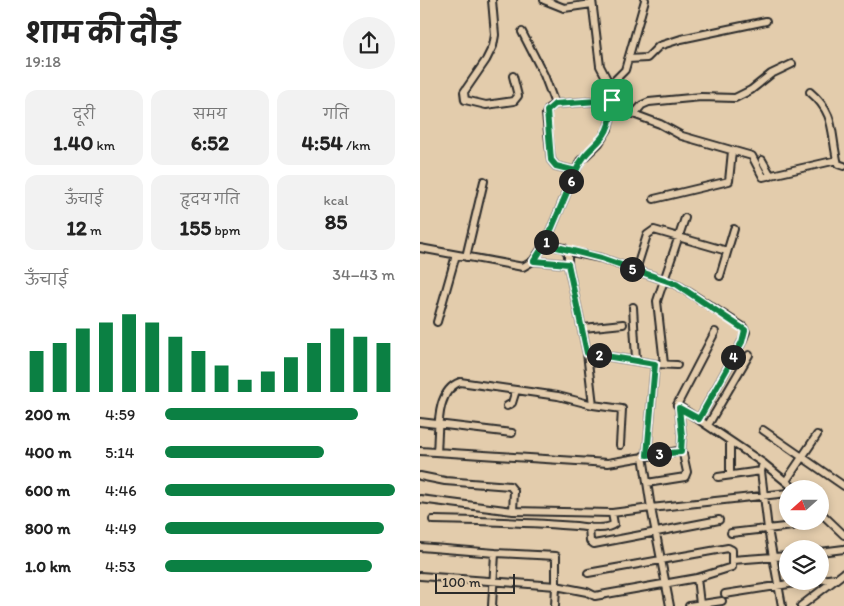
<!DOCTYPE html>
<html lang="hi">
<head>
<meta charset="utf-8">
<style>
	:root { --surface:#fff; --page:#f2f2f2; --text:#222; --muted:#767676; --accent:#0b8043 }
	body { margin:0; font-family:Itim,"Playpen Sans Deva",sans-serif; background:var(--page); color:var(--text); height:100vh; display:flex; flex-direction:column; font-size:19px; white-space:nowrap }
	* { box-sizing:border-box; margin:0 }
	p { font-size:16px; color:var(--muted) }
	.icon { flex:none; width:28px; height:28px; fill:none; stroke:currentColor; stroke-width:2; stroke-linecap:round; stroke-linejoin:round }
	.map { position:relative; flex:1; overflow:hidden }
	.details { display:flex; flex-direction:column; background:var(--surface); width:420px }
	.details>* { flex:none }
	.needle { width:32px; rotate:249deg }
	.controls { position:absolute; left:359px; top:480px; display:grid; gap:10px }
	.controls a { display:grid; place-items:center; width:50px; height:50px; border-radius:50%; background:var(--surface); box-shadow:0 2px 8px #0003; font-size:25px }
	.scale { position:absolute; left:15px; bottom:12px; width:80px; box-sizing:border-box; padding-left:5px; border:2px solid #2b2b2b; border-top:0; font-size:14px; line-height:18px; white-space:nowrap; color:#2b2b2b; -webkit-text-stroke:4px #e3ccac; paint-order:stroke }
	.pin { position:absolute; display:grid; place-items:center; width:42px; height:42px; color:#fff; margin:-21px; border-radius:10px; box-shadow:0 2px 8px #0006 }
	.km { position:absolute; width:25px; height:25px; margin:-12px; border-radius:50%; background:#222; color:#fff; font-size:14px; line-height:25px; text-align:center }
	.round { display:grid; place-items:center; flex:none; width:52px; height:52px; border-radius:26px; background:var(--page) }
	.head { display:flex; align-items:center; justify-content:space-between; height:85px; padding:0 25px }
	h1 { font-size:28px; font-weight:700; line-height:38px }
	.figures { display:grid; grid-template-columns:repeat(3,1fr); gap:8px; height:85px; padding:5px 25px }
	.figures div { display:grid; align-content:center; border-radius:12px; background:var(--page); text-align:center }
	.figures b { font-size:21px; font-weight:700 }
	.figures small { font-size:14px; font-weight:400 }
	.figures p { font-size:14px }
	.chart { height:140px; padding:10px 25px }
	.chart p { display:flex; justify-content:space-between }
	.chart svg { width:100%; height:90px; margin-top:5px; stroke:var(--accent); stroke-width:6 }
	ul { padding:0 25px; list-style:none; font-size:16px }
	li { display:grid; grid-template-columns:80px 60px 1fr; align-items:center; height:38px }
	li i { height:12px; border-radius:6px; background:var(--accent) }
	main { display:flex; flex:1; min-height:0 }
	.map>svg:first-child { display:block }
</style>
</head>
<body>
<main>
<section class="details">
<div class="head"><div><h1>शाम की दौड़</h1><p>19:18</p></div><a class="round"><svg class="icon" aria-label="share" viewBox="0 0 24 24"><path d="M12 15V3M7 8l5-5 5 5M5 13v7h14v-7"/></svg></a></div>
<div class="figures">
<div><p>दूरी</p><b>1.40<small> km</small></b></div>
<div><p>समय</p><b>6:52</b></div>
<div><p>गति</p><b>4:54<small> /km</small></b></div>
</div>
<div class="figures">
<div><p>ऊँचाई</p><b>12<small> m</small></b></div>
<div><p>हृदय गति</p><b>155<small> bpm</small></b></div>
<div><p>kcal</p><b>85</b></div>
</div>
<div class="chart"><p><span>ऊँचाई</span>34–43 m</p>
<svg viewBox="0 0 160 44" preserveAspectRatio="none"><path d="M5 44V24M15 44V20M25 44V13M35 44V10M45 44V6M55 44V10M65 44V17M75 44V24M85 44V31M95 44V38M105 44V34M115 44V27M125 44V20M135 44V13M145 44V17M155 44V20"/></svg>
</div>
<ul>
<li><b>200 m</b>4:59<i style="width:84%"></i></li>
<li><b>400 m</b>5:14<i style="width:69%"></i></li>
<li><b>600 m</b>4:46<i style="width:100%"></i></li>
<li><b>800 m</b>4:49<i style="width:95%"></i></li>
<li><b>1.0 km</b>4:53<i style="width:90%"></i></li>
</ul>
</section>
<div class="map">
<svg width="424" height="606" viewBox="0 0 424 606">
	<rect width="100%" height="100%" fill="#e3ccac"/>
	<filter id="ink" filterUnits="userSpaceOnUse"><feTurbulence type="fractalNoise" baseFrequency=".02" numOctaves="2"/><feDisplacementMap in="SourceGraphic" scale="10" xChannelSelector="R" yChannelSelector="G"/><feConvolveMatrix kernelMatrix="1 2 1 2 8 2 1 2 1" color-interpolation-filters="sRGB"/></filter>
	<g filter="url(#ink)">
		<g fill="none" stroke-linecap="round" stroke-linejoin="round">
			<defs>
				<path id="minor" d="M72 0 75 35 73 46 66 60 44 92 45 100 66 105 94 101 98 96 93 76
					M124 0 144 8 172 4
					M102 32 124 75 135 104 192 100
					M208 59 227 58 239 46 261 39 346 21
					M190 85 205 70 225 0
					M390 92C417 115 410 133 418 164L424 166
					M135 104 129 108 126 114 131 160 136 166 156 171
					M192 106 240 124 262 136 332 156 343 177 417 160
					M215 113 222 105 229 102 281 97 315 98 331 90 351 74 372 64
					M342 160 351 176
					M234 199 309 181 312 151
					M125 244 144 248 148 254V264L167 353 235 364 257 365
					M0 248 103 267 113 261 125 244 160 161 179 143 188 129 192 110 190 85 180 66 172 0
					M146 251 181 258 256 284 323 327 326 332 322 342 279 419
					M46 257 64 181
					M113 261 148 264
					M216 270 227 235 234 230 307 251
					M300 276 314 229
					M213 307 216 359
					M17 322 36 255
					M163 328 203 324
					M295 332 257 405 343 463 341 471 348 529 362 606
					M167 353 173 405 202 409 200 445
					M244 364 237 301 265 218
					M96 390 138 396 173 405
					M259 408 262 436 261 452
					M0 422 92 433
					M288 425 329 355
					M343 430 424 486
					M310 441V475
					M0 451 188 463 258 451 263 454 267 472 265 477 227 483
					M17 452C19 430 15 391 40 382L96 390 92 403 87 406
					M227 455 235 364
					M343 463 375 489
					M0 476 25 481 90 486 94 491 93 511
					M298 477 341 471
					M366 481 397 435
					M0 499 93 511 192 513 194 524C186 531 166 527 156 526 108 522 61 521 13 520
					M400 512 424 535
					M192 513 231 508 223 456
					M169 527 170 541 174 544 299 520
					M311 533 373 526 377 521
					M0 547 75 553 72 606
					M400 552 424 549
					M312 560 368 556
					M0 576 136 586V556L75 553
					M277 578 280 604
					M400 580 416 578
					M305 594 388 581
					M135 606 136 586 167 592 175 596 277 578 312 567V550L308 548 168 573
					M250 606 231 508 368 493
					M269 606 302 601
					M381 606 424 573"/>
			</defs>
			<use href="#minor" stroke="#2b2b2b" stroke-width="10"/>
			<use href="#minor" stroke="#e3ccac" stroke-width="6"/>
		</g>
	</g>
	<g fill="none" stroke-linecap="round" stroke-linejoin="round" filter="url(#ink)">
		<defs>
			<path id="route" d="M192 100C192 147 169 139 156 171L125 244 114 261 148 264 167 353 235 364 227 455 261 452 262 436 259 408 279 419 322 342 325 330 256 284 181 258 125 244 156 171 136 166 131 160 127 111 135 104 192 100"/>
		</defs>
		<use href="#route" stroke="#fff" stroke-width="10"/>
		<use href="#route" stroke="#0b8043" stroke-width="6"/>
	</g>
</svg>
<div class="controls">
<a><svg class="needle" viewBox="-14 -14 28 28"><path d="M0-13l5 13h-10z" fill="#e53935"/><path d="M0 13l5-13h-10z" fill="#767676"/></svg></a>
<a><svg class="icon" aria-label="layers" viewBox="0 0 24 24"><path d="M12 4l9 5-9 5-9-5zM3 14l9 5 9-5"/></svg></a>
</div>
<div class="scale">100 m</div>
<div class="pin" style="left:192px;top:100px;background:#1e9e55"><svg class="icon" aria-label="arrive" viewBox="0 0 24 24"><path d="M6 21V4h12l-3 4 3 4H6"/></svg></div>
<b class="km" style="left:126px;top:242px">1</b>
<b class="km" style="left:179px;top:355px">2</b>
<b class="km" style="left:239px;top:454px">3</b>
<b class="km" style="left:313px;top:357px">4</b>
<b class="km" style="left:212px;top:269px">5</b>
<b class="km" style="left:151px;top:181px">6</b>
</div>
</main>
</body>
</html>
